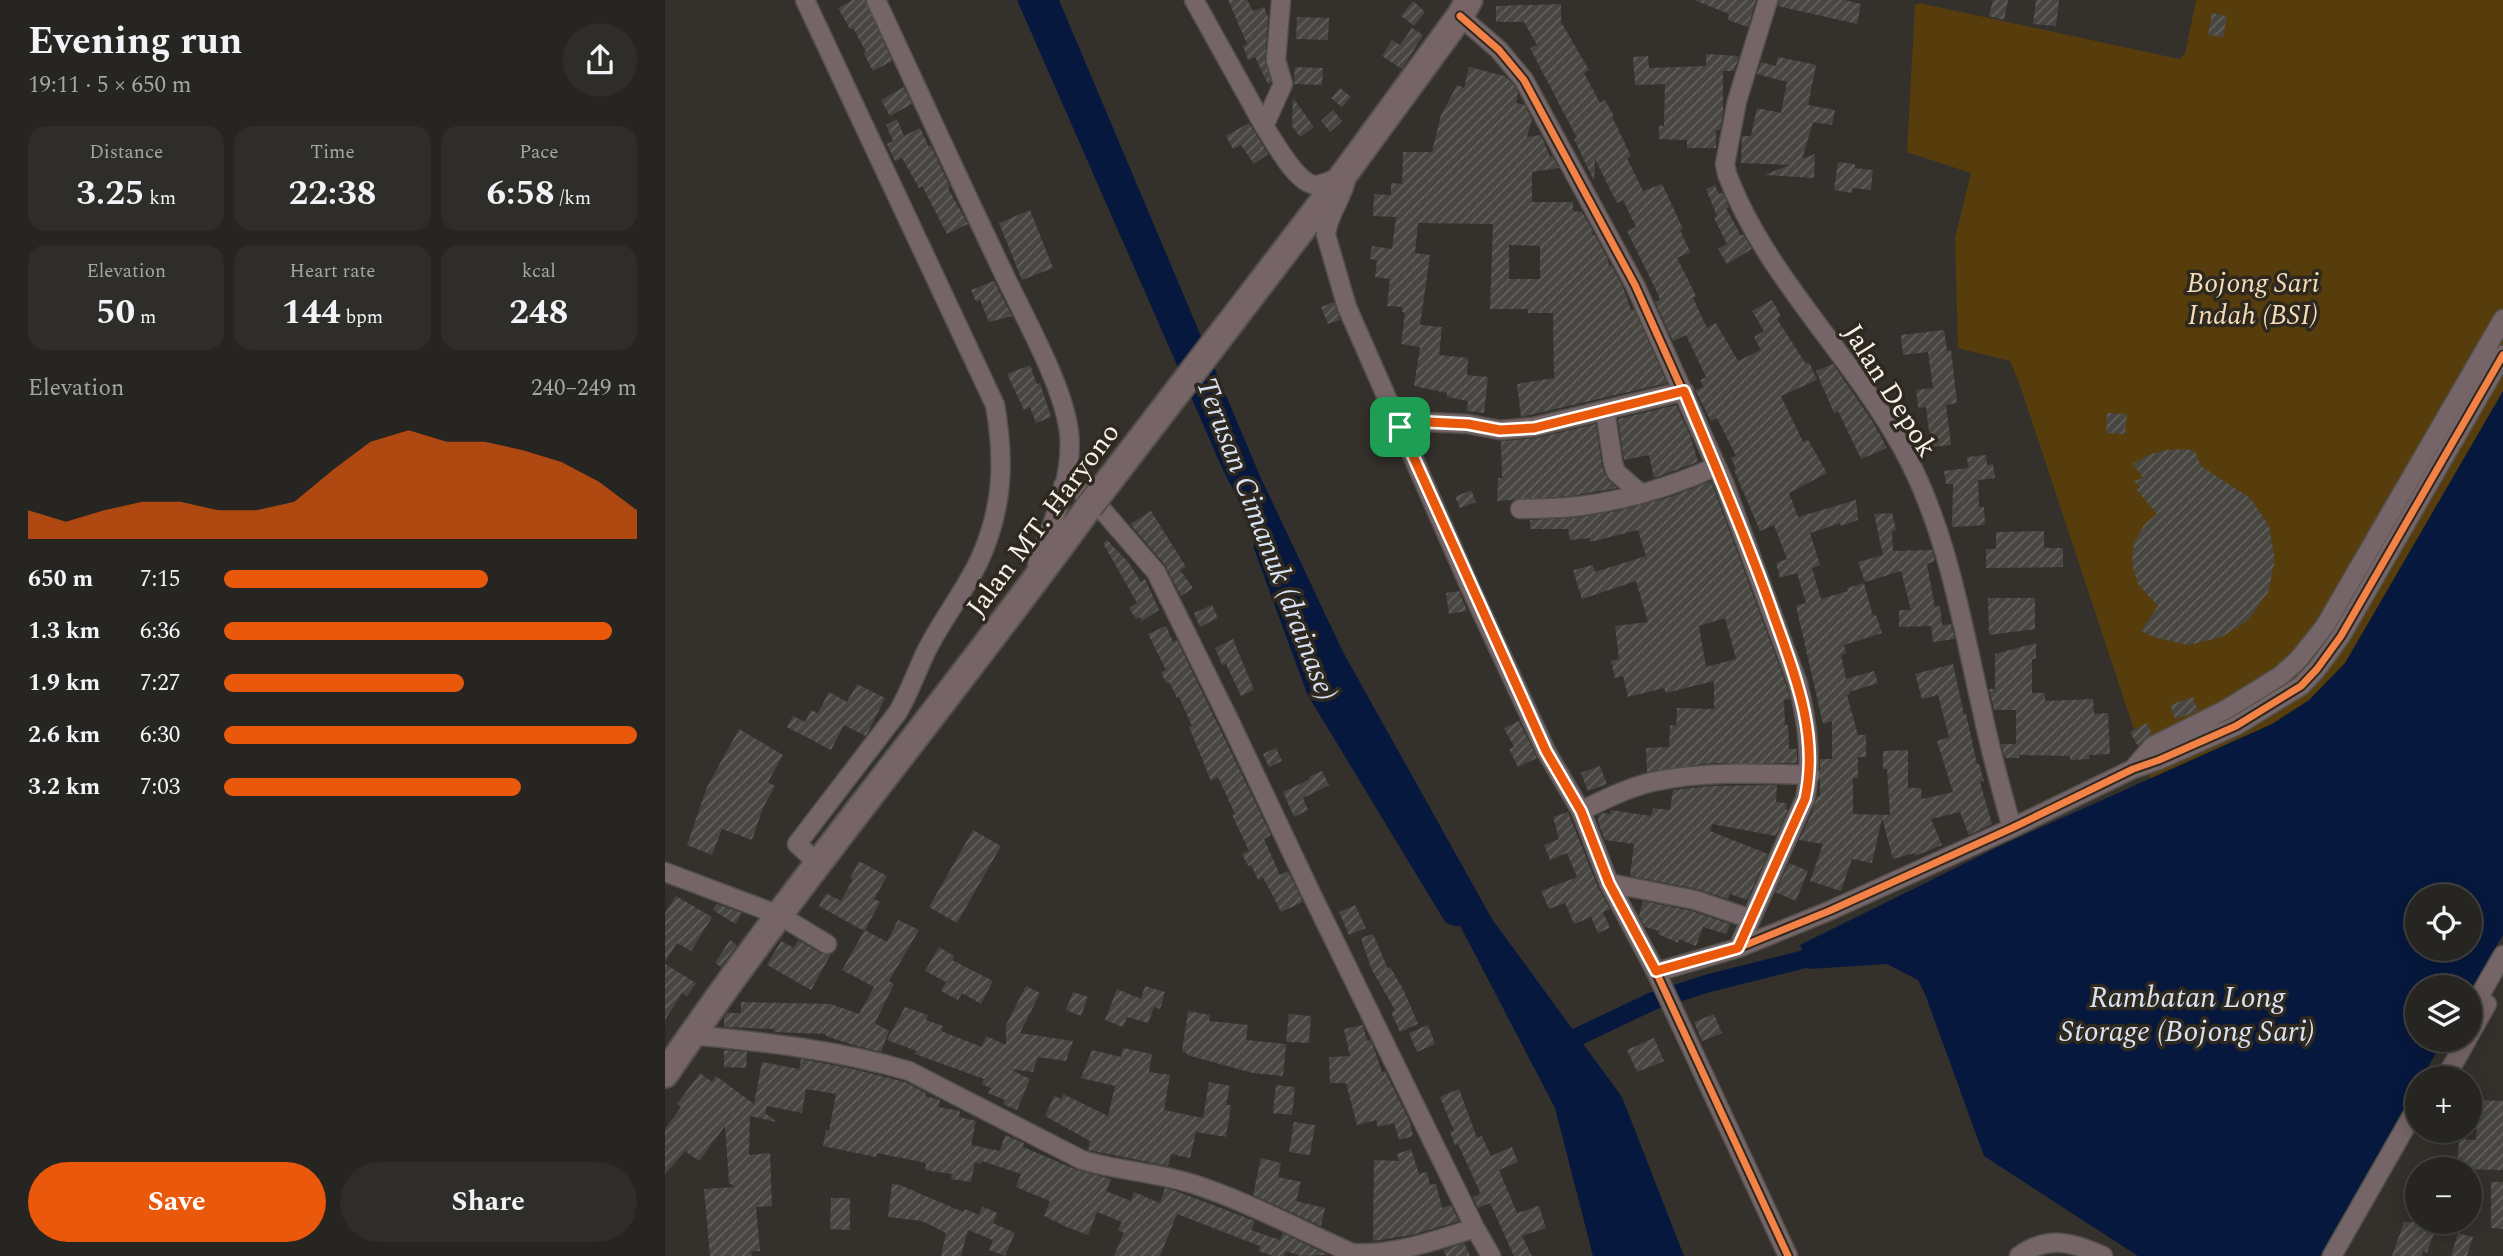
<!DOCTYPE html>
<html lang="en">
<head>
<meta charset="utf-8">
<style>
	:root { --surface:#272521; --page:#2f2d2a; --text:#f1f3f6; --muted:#a4a5a5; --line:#43423f; --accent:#ea580c }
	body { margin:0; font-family:Spectral,serif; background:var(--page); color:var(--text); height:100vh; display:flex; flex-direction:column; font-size:26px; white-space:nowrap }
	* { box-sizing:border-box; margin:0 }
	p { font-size:23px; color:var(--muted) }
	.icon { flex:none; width:38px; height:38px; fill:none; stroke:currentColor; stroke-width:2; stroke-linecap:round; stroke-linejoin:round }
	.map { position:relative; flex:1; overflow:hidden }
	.panel { display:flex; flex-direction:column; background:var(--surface); width:665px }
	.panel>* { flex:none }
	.tools { position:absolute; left:1740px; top:884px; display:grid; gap:14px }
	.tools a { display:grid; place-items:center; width:77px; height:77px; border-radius:50%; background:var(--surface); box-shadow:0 4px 18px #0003,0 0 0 2px var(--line); font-size:35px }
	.pin { position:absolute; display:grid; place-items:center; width:60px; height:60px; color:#fff; margin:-30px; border-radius:14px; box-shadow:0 4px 10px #0006 }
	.round { display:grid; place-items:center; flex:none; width:74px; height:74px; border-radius:37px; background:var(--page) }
	.overview { display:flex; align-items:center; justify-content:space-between; height:119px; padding:0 28px }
	h1 { font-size:38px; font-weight:700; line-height:52px }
	.figures { display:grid; grid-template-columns:repeat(3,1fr); gap:10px; height:119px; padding:7px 28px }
	.figures div { display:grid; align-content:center; border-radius:18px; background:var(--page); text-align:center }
	.figures b { font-size:35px; font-weight:700 }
	.figures small { font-size:19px; font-weight:400 }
	.figures p { font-size:19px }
	.chart { height:196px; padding:14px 28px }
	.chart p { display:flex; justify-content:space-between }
	.chart svg { width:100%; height:126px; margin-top:7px; fill:var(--accent); opacity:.7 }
	.primary-button { display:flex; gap:14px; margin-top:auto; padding:14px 28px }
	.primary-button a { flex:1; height:80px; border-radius:42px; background:var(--accent); color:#fff; font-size:28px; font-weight:700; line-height:80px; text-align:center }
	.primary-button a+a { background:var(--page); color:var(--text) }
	ul { padding:0 28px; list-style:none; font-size:23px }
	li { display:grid; grid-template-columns:112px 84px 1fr; align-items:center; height:52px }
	li i { height:18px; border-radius:9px; background:var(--accent) }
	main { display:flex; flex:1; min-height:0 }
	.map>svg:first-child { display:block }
</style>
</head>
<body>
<main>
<section class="panel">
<div class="overview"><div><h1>Evening run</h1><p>19:11 · 5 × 650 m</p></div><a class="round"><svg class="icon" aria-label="share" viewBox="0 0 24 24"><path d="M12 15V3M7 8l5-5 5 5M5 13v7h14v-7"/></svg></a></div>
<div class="figures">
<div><p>Distance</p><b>3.25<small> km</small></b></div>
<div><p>Time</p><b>22:38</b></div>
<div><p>Pace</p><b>6:58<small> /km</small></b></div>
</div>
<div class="figures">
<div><p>Elevation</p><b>50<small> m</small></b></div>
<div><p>Heart rate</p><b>144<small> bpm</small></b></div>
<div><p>kcal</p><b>248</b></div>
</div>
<div class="chart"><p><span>Elevation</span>240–249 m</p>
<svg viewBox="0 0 160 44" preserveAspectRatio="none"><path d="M0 44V34L10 38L20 34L30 31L40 31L50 34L60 34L70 31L80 20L90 10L100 6L110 10L120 10L130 13L140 17L150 24L160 34V44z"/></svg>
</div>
<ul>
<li><b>650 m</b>7:15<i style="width:64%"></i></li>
<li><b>1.3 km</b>6:36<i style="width:94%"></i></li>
<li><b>1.9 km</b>7:27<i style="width:58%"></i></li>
<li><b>2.6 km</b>6:30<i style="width:100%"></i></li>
<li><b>3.2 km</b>7:03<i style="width:72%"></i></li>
</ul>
<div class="primary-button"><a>Save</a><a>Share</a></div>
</section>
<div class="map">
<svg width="1838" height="1256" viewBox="0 0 1838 1256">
	<defs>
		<pattern id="building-hatch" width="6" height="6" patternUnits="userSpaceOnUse" patternTransform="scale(1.75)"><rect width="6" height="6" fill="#484641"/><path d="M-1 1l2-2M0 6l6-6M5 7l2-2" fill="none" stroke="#63615d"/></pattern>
	</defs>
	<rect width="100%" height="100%" fill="#34312c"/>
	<path fill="#573d0b" d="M1531 0H1838V392L1684 662 1655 693 1627 715 1486 781 1355 385 1345 361 1293 348 1290 238 1306 173 1242 152 1250 5 1254 3 1514 59 1520 54Z"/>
	<path fill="#06183d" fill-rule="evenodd" d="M352 0H394L595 476 678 652 827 919 957 1097 1019 1256H928L890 1108 558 470Z
		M1838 391V935L1804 994V987H1752V1040H1778L1757 1078H1752V1087L1655 1256H1473L1319 1156 1260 994 1253 980 1222 964 1144 969 1135 945 1339 844 1607 724 1644 700 1680 663ZM1752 896H1804V948H1752Z"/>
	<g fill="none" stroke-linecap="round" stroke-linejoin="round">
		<path stroke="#06183d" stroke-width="18" d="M893 1046 988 1001 1044 983 1140 959"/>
		<path stroke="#06183d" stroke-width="30" d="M604 546 656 688 791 911"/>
	</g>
	<path fill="url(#building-hatch)" fill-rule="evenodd" d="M187 0H200L227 61 208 71 199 54 201 52 188 28 185 29 173 8Z
		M563 0H582L588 11 599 7 603 17 600 60 606 82 603 84 590 57 583 60 578 46 582 44Z
		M1029 0H1091L1083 27 1063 20 1064 14Z
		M1114 0H1179L1196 4 1192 24 1113 6Z
		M1328 0H1343L1339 20 1324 16Z
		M1371 0H1394L1391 26 1368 24Z
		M748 1 760 12 749 26 736 16Z
		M896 4V22L924 70 919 73 935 103 940 100 949 116 947 117 966 156 962 158 978 191 997 184 1007 205 1018 229 1015 230 1025 252 1012 258 1031 296 1028 298 1042 328 1051 323 1073 361 1096 350 1089 337 1099 331 1087 311 1107 300 1116 316 1112 319 1141 364 1144 362 1152 380 1116 396 1138 442 1143 440 1162 473 1124 493 1133 517 1191 500 1193 520 1176 526 1175 523 1145 533 1155 565 1147 568 1156 599 1183 591 1182 588 1199 583 1208 616 1211 615 1217 633 1179 645 1181 653 1176 655 1181 679 1209 671 1213 683 1184 692 1185 694 1182 695 1193 735H1201V757H1193V778H1188V814L1225 815 1222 769H1218V751L1243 750V788H1256L1257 799 1288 792 1272 741 1284 737 1273 695 1257 699 1250 674 1288 664 1299 715 1301 714 1312 764H1314L1319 781 1315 782 1327 824 1304 835 1295 812 1266 819 1277 845 1250 856 1249 853 1228 859 1217 818 1207 863 1187 859 1176 891 1145 881 1158 844 1134 840 1147 813 1152 796H1155V759H1167V721L1158 724 1131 606 1141 603 1132 573 1115 578 1111 563 1122 559 1109 525 1095 531 1069 470 1071 469 1066 458 1071 456 1052 418 1046 421 1030 390 1039 387 1035 380 1041 377 1021 335 1008 341 990 302 995 300 992 292 962 231 971 227 958 200 952 203 930 159 929 181 909 139 912 138 865 48 872 45 859 22H831V6Z
		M1547 13 1562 16 1558 37 1543 35Z
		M632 17 664 18 663 40 631 39Z
		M747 28 758 35 737 69 717 56 727 40 735 45Z
		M1041 54 1074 56 1069 71H1058V113L1055 130H1051V148H1022V140L994 139V125L999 126 1000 84 970 85 968 57 983 56 984 68 1041 66Z
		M1113 57 1151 65 1143 105 1170 110 1167 125 1148 122 1137 159 1150 154 1149 178 1099 175 1125 165 1076 163 1077 136H1086L1092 108 1116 113 1122 82 1092 74 1096 62 1111 66Z
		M630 67 658 68 657 85 629 84Z
		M804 67 840 76 850 86 853 93 851 103 860 105 867 119 862 137 876 135 885 157 887 156 894 168 867 172V202H908V211L917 212 928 231 927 235H930L943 259 944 266 946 265 958 287 966 310 969 309 1002 383 856 417 852 384 889 378 888 313H863V309H825L828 224 753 223 750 253 765 255 755 325 777 327 774 355 803 358 802 375 823 377 819 413 802 411 803 401 782 397V393L749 386 755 347 736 344 740 313 737 312V307L722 306 725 279 710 277 712 260 705 259 707 246 727 249 731 217 708 216 709 194 726 195V183L737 184 738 152H767L776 115 792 85 799 88ZM844 245 875 246V279H844Z
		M239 87 247 104 225 116 216 100Z
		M675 88 686 97 677 107 666 98Z
		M628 98 649 127 635 137 627 126Z
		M668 110 677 121 665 132 656 121Z
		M232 119 239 136 255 128 264 147 266 146 285 187 283 188 303 224 282 234 257 186 254 188 237 158 230 161 222 144 228 141 221 125Z
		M584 123 603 154 589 164 576 145 568 149 561 136Z
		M1173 162 1190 164V168L1208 170 1206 190 1187 188V193L1169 190Z
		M1050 185 1054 194 1058 193 1064 207 1061 208 1076 236 1078 234 1087 249 1062 264 1053 249 1062 244 1049 218 1052 216 1041 189Z
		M365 210 388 268 357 280 334 223Z
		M329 281 347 316 324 322 315 300 311 302 306 290Z
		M669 302 675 320 663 324 656 307Z
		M1279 330 1282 351 1286 350 1292 403 1281 405 1286 445 1266 447 1261 407 1253 408 1251 390 1268 388 1263 352 1238 355 1236 335Z
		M1168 364 1208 422 1222 448 1196 459 1173 411 1169 413 1151 371Z
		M365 365 372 384 375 383 386 417 371 423 365 407 359 410 342 374Z
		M1011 405 1025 435 1033 462 989 478 984 455 959 460 953 419Z
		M715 410 723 428 717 431 707 413Z
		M1442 413 1462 414 1460 434 1441 433Z
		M931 424 937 467 943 480 952 488 906 496 832 501 833 478H837L836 441 872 438Z
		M1522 449 1530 452 1536 466 1585 498 1604 526 1610 560 1603 592 1583 620 1555 638 1522 645 1489 637 1476 631 1493 606 1473 584 1467 564 1469 543 1479 525 1492 514 1471 489 1475 487 1469 481 1478 478 1468 464 1483 455 1501 450Z
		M1321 455 1322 465 1328 464 1330 478 1313 480 1314 507H1319L1320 525 1287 527 1288 484H1281L1279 471 1303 468 1302 457Z
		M1046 481 1122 687 1125 699 1119 700 1120 725H1123L1124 749H1132V763H1045L982 772 981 748 1004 747 1005 725 1011 726 1012 708 1049 709V681L1001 693 999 688 963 697 958 676 950 678 946 661 954 659 950 626 983 622 971 581 917 599 908 570 928 565 930 572 981 556 973 530 925 542V538L905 540 903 529H865V520L909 518 952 511 1005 497ZM1060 618 1071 659 1041 667 1034 626Z
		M806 490 811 502 795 508 790 497Z
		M486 511 521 567 515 570 528 588 516 596 500 565 465 524Z
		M1227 513 1231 530 1227 531 1228 551 1267 550 1270 561 1262 564 1270 607 1275 606 1277 625 1286 624 1290 639 1268 642 1266 626 1234 627V610H1246L1236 571 1200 582 1193 562 1218 555 1209 514Z
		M1379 531V548H1398V567L1321 568V549H1331V532Z
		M442 540 463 562 476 582 480 579 494 610 477 621 475 617 471 619 464 608 472 603 438 543Z
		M794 591 802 611 784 614 781 593Z
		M1323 598H1370V629L1324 635Z
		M547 605 553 618 535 627 529 613Z
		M501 626 508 642 512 640 606 835 599 839 615 875 623 871 638 902 616 912 598 877 593 880 586 865 583 866 577 854 584 851 567 815 570 814 553 777 546 781 524 727 527 726 514 697 512 698 504 682 501 683 496 672 501 670 483 634Z
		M568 639 589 690 576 696 561 664 557 665 550 648Z
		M1371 643V659H1367V693H1380V701L1428 699 1429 714 1443 713 1445 754 1424 755V759L1405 760V756L1354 755V758H1340L1336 744H1351V710H1329L1324 689H1330V654Z
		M192 684 220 698 201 736 179 725 166 750 122 727 128 716 140 722 146 710 153 713 164 692 182 702Z
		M1528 697 1533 711 1510 719 1505 705Z
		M854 721 872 758 853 767 844 749 849 747 839 728Z
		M1482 723 1487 734 1473 746 1465 732Z
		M74 729 118 755 103 782 110 786 98 808 87 840 57 829 47 855 22 845 42 787Z
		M611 748 617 761 604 767 598 754Z
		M935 766 942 784 923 791 916 773Z
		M657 771 664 785 638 798 643 810 629 817 618 792 645 779 644 777Z
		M1112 785 1111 802 1122 803 1121 809 1123 810 1111 836 1047 824 1045 831 1103 854 1082 900 1065 894 1063 899 1032 889 965 876 969 844 940 840 933 822 934 815 938 813 945 814 946 810 986 816 988 808 1005 810 1008 790 1046 786Z
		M903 812 933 887 945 909 938 912 945 928 933 933 926 917 909 924 900 903 884 909 876 891 912 877 902 853 885 860 879 845 894 839 888 817Z
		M308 830 336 846 292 923 264 907Z
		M194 861 222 876 209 899 215 902 200 930 222 942 233 920 254 930 224 981 229 984 210 1023 224 1031 216 1052 188 1045 161 1036V1034L109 1032V1029L59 1027V1017L62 1013H76V1002L166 1004 194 1014 209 987 177 970 199 931 154 906 161 893 176 901 188 879 185 878Z
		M1124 863 1143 871 1131 901 1110 892Z
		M11 896 47 917 26 951 12 943 0 962V913Z
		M978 901 1027 911 1065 924 1061 934 1038 927 1031 946 1014 939 1013 943 993 934 994 931 980 927 974 916Z
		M52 904 77 913 70 924 48 910Z
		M690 905 701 928 684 935 674 912Z
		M708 934 723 969 725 967 739 991 753 1024 735 1032 726 1012 730 1010 706 968 696 938Z
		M65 940 72 945 56 967 50 963Z
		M133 940 157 954H166L146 990 102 965 116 941 129 948Z
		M274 947 289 956 287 960 328 981 316 1004 297 993 293 1000 276 991 281 982 260 971Z
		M0 964 31 983 22 996 17 993 0 1020Z
		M361 986 375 993 355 1033 408 1041 401 1061 373 1057 368 1072 345 1069 365 1079 352 1110 338 1104 340 1100 323 1093 326 1088 317 1084 319 1079 250 1054 252 1051 222 1040 240 1007 263 1015 261 1020 278 1026 276 1031 317 1047 321 1036 341 1045V1025Z
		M480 986 500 992 495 1009 489 1007 483 1023 462 1017 458 1027 440 1020 452 989 476 999Z
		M408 992 423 997 416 1016 401 1010Z
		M523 1011 545 1015 544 1021 583 1025 581 1040 621 1044 618 1076 588 1073 522 1055V1053L517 1051Z
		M624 1014 646 1016 644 1043 621 1042Z
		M1049 1014 1057 1033 1037 1041 1029 1022Z
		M698 1025 702 1041 705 1040 707 1043 717 1072 720 1071 745 1122 748 1136 734 1140 729 1123 713 1127 711 1120 692 1125 681 1083H665L664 1057 685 1056 679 1029Z
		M763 1025 770 1044 752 1052 744 1033Z
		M989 1038 999 1061 972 1072 962 1050Z
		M458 1048 487 1054 484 1072 505 1075 499 1110 538 1118 544 1082 565 1086 561 1105H566L561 1137 531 1132 525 1158 506 1154 503 1166 423 1150 425 1141 380 1116 389 1096 397 1099 398 1094 443 1116 450 1086 416 1078 427 1050 456 1057Z
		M59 1050 82 1052 81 1068 59 1067Z
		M136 1059 188 1069 240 1082 261 1093 260 1096 275 1100 273 1107 295 1111 294 1117 311 1121 306 1145 335 1151 340 1135 359 1143 358 1147 412 1170 446 1179 441 1191 466 1201 469 1192 495 1203 500 1188 511 1191 590 1221 586 1230 615 1240 618 1233 663 1255 636 1256 621 1251 619 1256H608L594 1251 595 1246 512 1214 495 1256H449L459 1233 453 1230 457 1222 432 1212 423 1235 402 1227 379 1216 385 1201 351 1187 356 1174 317 1161 316 1164 310 1162 306 1182 286 1179 287 1174 260 1170 261 1163 212 1153 211 1157 158 1146 161 1130 164 1131 171 1094 141 1089 137 1113 102 1106 100 1113 112 1122 85 1116 84 1155 105 1153 107 1206 91 1207 95 1251H86L87 1256H45L39 1189 70 1187 64 1183 60 1126 34 1161 20 1151 0 1174V1129L16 1107 12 1104 35 1073 47 1082 51 1076 89 1104 97 1062 134 1069Z
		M611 1085 630 1087 627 1115 608 1113Z
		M794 1089 812 1138 817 1136 826 1156 847 1147 853 1162 834 1170 852 1213 874 1206 881 1228 857 1236 867 1256H849L825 1203 813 1208 808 1197 814 1195 815 1192 793 1144 790 1145 785 1132 789 1131 775 1097Z
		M1813 1100 1838 1101V1170L1792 1169 1794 1139 1811 1140Z
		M629 1122 650 1125 645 1155 624 1152Z
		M746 1149 754 1174 762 1172 765 1185 771 1184 777 1208 786 1205 794 1221 747 1235 708 1241 709 1160 734 1161 732 1154Z
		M596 1158 616 1163 613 1177 636 1182 631 1201 660 1208 656 1226 588 1195Z
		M1826 1182H1838V1229L1826 1228Z
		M227 1184 235 1185 298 1212 300 1209 314 1215 317 1206 332 1213 328 1223 350 1233 340 1256 324 1250 328 1240 303 1230 296 1256H276L281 1233 257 1221 223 1217Z
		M166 1198H185V1230L165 1229Z
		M1739 1222H1773L1762 1253 1758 1251 1757 1256H1727Z
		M1793 1233 1808 1237 1802 1256H1786Z
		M799 1243 805 1256H781L778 1250Z"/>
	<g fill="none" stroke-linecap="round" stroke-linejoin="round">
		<defs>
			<path id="minor" d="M140 0 330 405C340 461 338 509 314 561 300 590 280 616 265 644 253 666 246 690 233 712L132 844 154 864
				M211 0C253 90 294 180 337 270 358 315 398 384 404 432 409 477 387 524 372 565
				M529 0 599 126
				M616 0 611 60 618 84 599 126C609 141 631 183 650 185 658 185 669 179 677 176
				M1103 0 1072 101 1060 164 1062 174C1101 277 1187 355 1239 451 1282 530 1297 623 1317 710 1325 750 1336 789 1347 828
				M795 16 834 50 859 80 970 285 1059 483 1133 684C1142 722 1148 760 1140 799L1073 948
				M681 180C677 199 662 216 661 235L682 307 805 587 881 751 916 811 944 883 991 972
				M940 410 948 463 951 472 976 494
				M735 427 762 422 803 424 835 430 869 427 1019 391
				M398 486 415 490 433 505 491 572 566 724 646 893 810 1228
				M855 509C875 508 895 509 915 506 962 500 1008 486 1050 467
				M1468 769 1488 746 1562 709 1615 676 1633 660 1660 626 1838 319
				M916 811C938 800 962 788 987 782 1038 771 1092 773 1145 775
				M0 872 114 915 162 944
				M944 883 1030 900 1086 919
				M1804 1014 1838 955
				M27 1035C100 1042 173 1050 244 1071L417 1160C453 1171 491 1172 528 1184 581 1201 635 1230 687 1253 727 1256 772 1240 810 1228L826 1256
				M1804 1036 1822 1004
				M1780 1078 1802 1040
				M1123 1256 991 972 1073 948 1164 911 1347 828 1468 769 1494 760 1571 726 1636 686 1652 669 1676 636 1838 355
				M1354 1256C1382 1235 1408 1242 1438 1256
				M1667 1256 1752 1107"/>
			<path id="primary" d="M569 318 683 169 795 16 804 0
				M0 1074C133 879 286 698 424 507"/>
		</defs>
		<use href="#minor" stroke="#52504b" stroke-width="21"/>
		<use href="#primary" stroke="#52504b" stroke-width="30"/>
		<use href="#minor" stroke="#766568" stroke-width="18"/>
		<use href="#primary" stroke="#766467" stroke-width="26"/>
		<defs>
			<path id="primary-bridge" d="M424 507 569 318"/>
		</defs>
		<use href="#primary-bridge" stroke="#52504b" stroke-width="30" stroke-linecap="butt"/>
		<use href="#primary-bridge" stroke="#766467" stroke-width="26"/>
		<defs>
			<path id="cycleway" d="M795 16 834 50 859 80 970 285 1059 483 1133 684C1142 722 1148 760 1140 799L1073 948
				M1123 1256 991 972 1073 948 1164 911 1347 828 1468 769 1494 760 1571 726 1636 686 1652 669 1676 636 1838 355"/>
		</defs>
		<use href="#cycleway" stroke="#2e281f" stroke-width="11"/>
		<use href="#cycleway" stroke="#f48246" stroke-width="7"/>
	</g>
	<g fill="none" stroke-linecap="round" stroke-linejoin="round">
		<defs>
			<path id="route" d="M1019 391C1049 463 1080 534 1106 608 1128 670 1155 732 1140 799L1073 948 991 971 944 883 916 811 881 751 735 427 762 422 803 424 835 430 869 428Z"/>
		</defs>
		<use href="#route" stroke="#fff" stroke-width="14"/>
		<use href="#route" stroke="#ea580c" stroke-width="9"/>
	</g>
	<g text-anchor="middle" stroke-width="7" stroke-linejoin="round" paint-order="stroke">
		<g font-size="28" font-style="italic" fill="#f5dcb8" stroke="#2e281f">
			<text x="1588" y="292">Bojong Sari<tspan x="1588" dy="32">Indah (BSI)</tspan></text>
		</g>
		<g font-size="28" fill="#f5f1eb" stroke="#2e281f">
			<text transform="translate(1226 390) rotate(58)" y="10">Jalan Depok</text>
			<text transform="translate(377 519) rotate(-53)" y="10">Jalan MT. Haryono</text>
		</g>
		<g font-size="30" font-style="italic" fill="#d7e2f4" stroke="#2e281f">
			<text transform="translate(602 539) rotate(69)" y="10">Terusan Cimanuk (drainase)</text>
			<text x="1522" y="1007">Rambatan Long<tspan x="1522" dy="34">Storage (Bojong Sari)</tspan></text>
		</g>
	</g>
</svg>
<div class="tools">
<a><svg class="icon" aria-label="locate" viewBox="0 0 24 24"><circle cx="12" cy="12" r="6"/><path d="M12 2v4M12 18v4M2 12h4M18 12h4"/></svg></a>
<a><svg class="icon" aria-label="layers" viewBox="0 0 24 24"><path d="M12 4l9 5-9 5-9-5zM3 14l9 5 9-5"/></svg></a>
<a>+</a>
<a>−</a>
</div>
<div class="pin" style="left:735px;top:427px;background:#1e9e55"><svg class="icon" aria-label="arrive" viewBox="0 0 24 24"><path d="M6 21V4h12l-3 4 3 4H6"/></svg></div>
</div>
</main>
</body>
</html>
